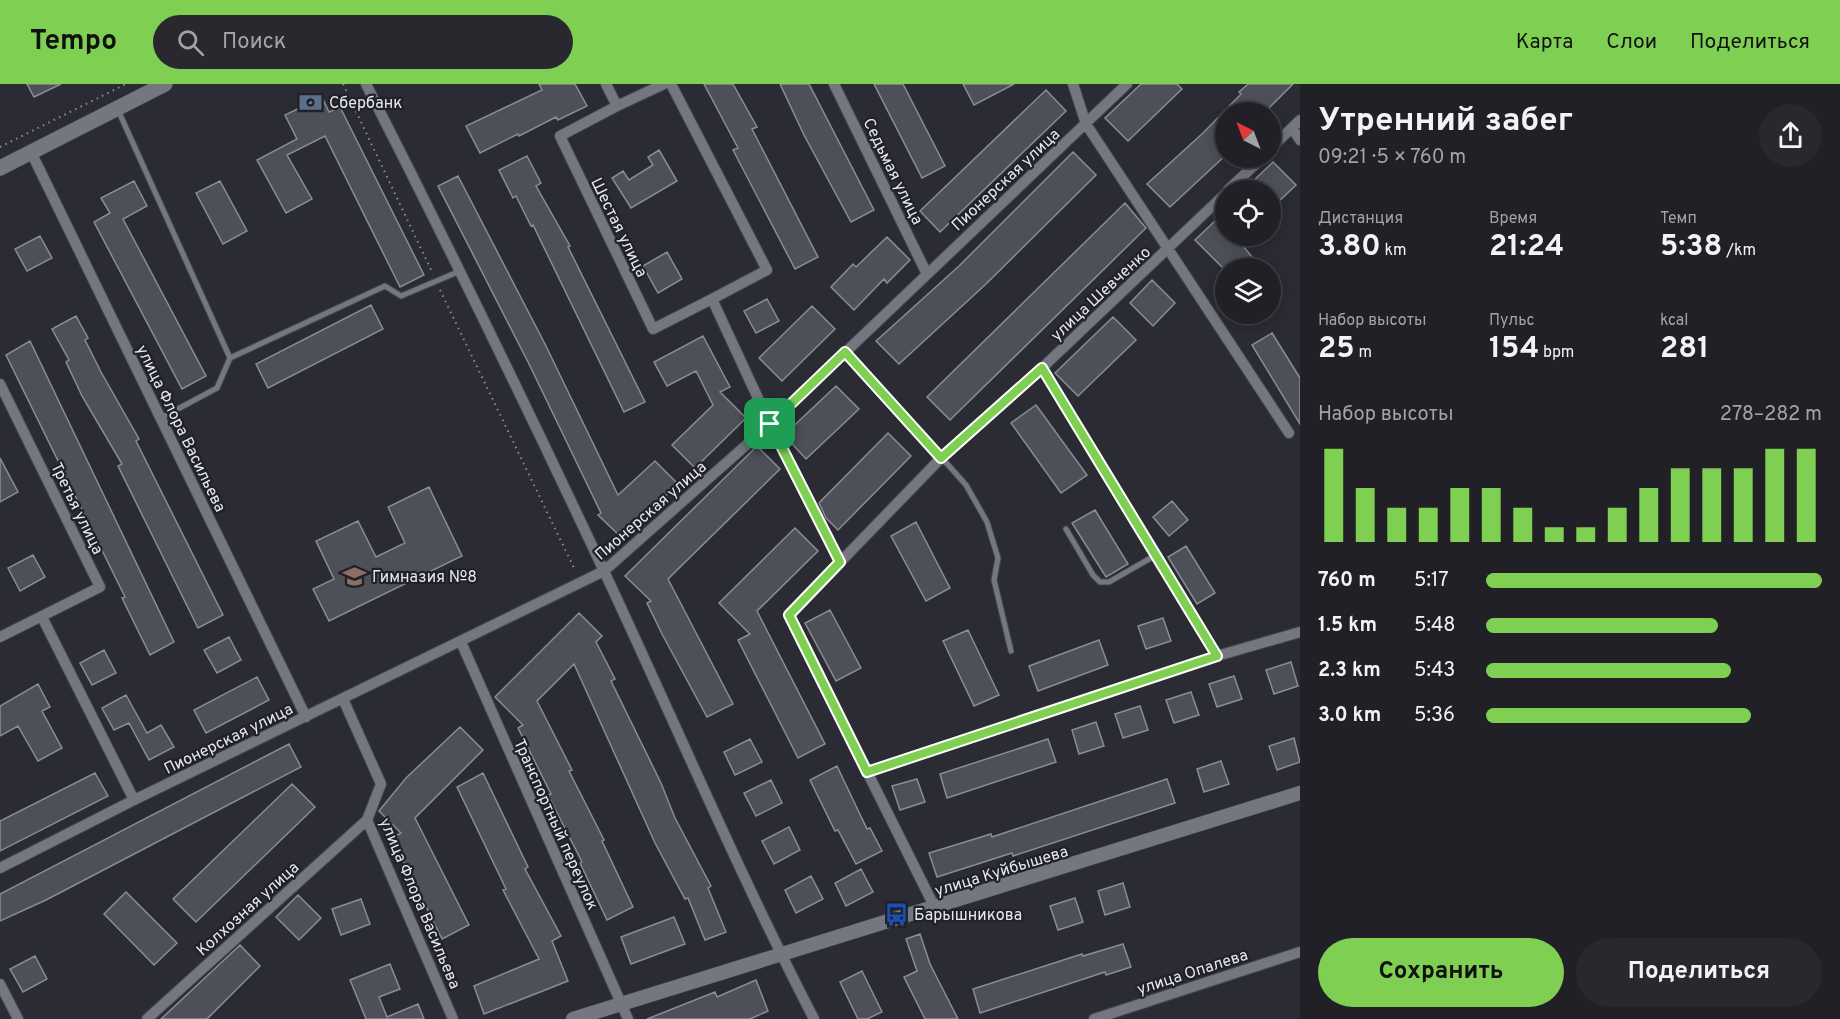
<!DOCTYPE html>
<html lang="ru">
<head>
<meta charset="utf-8">
<style>
	:root { --surface:#202026; --page:#28282e; --text:#f1f3f6; --muted:#a2a3a7; --line:#3d3e43; --accent:#7fd052 }
	body { margin:0; font-family:Overpass,sans-serif; background:var(--page); color:var(--text); height:100vh; display:flex; flex-direction:column; font-size:22px; white-space:nowrap }
	* { box-sizing:border-box; margin:0 }
	p { font-size:20px; color:var(--muted) }
	.icon { flex:none; width:33px; height:33px; fill:none; stroke:currentColor; stroke-width:2; stroke-linecap:round; stroke-linejoin:round }
	.map { position:relative; flex:1; overflow:hidden }
	.sheet { display:flex; flex-direction:column; background:var(--surface); width:540px }
	.sheet>* { flex:none }
	.needle { width:39px; rotate:318deg }
	.tools { position:absolute; left:1215px; top:18px; display:grid; gap:12px }
	.tools a { display:grid; place-items:center; width:66px; height:66px; border-radius:50%; background:var(--surface); box-shadow:0 3px 15px #0003,0 0 0 2px var(--line); font-size:30px }
	.pin { position:absolute; display:grid; place-items:center; width:51px; height:51px; color:#fff; margin:-26px; border-radius:12px; box-shadow:0 3px 9px #0006 }
	.round { display:grid; place-items:center; flex:none; width:63px; height:63px; border-radius:32px; background:var(--page) }
	.headline { display:flex; align-items:center; justify-content:space-between; height:102px; padding:0 18px }
	h1 { font-size:33px; font-weight:700; line-height:45px }
	.metrics { display:grid; grid-template-columns:repeat(3,1fr); gap:9px; height:102px; padding:6px 18px }
	.metrics div { display:grid; align-content:center }
	.metrics b { font-size:30px; font-weight:700 }
	.metrics small { font-size:16px; font-weight:400 }
	.metrics p { font-size:16px }
	.chart { height:168px; padding:12px 18px }
	.chart p { display:flex; justify-content:space-between }
	.chart svg { width:100%; height:108px; margin-top:6px; stroke:var(--accent); stroke-width:6 }
	.action { display:flex; gap:12px; margin-top:auto; padding:12px 18px }
	.action a { flex:1; height:69px; border-radius:36px; background:var(--accent); color:#111; font-size:24px; font-weight:700; line-height:69px; text-align:center }
	.action a+a { background:var(--page); color:var(--text) }
	ul { padding:0 18px; list-style:none; font-size:20px }
	li { display:grid; grid-template-columns:96px 72px 1fr; align-items:center; height:45px }
	li i { height:15px; border-radius:8px; background:var(--accent) }
	header { display:flex; align-items:center; gap:36px; box-sizing:border-box; height:84px; padding:0 30px; background:var(--accent); color:#111 }
	header strong { font-size:28px }
	nav { display:flex; gap:33px; margin-inline-start:auto; font-size:21px }
	.search { width:420px; height:54px; background:var(--page); display:flex; align-items:center; gap:15px; box-sizing:border-box; padding:0 21px; border-radius:33px; color:var(--muted); font-size:22px }
	main { display:flex; flex:1; min-height:0 }
	.map>svg:first-child { display:block }
</style>
</head>
<body>
<header>
<strong>Tempo</strong>
<div class="search"><svg class="icon" aria-label="search" viewBox="0 0 24 24"><circle cx="10" cy="10" r="6"/><path d="M15 15l6 6"/></svg>Поиск</div>
<nav><a>Карта</a><a>Слои</a><a>Поделиться</a></nav>
</header>
<main>
<div class="map">
<svg width="1300" height="935" viewBox="0 0 1300 935">
	<rect width="100%" height="100%" fill="#2a2b33"/>
	<path fill="#4e5059" stroke="#8a8c96" stroke-width="1.5" d="M27 0H61L34 13Z
		M539 0H575L587 22 558 36 556 33 519 52 518 50 480 69 466 42 542 6Z
		M704 0H733L757 43 752 45 818 173 795 185 733 66 738 64Z
		M780 0H809L874 126 851 138 804 51Z
		M874 0H903L945 82 922 94Z
		M963 0H1014L974 21Z
		M1141 0H1177L1182 5 1128 57 1105 34Z
		M1248 0H1293L1265 28H1226V71L1170 123 1147 100 1203 49 1241 10 1239 8Z
		M1046 6 1066 27 940 148 920 127Z
		M322 13 329 28 340 23 424 191 400 203 325 52 287 71 312 115 286 129 257 76 297 55 285 31Z
		M659 66 677 97 631 124 612 94 623 87 629 96 653 81 648 73Z
		M1073 68 1096 91 986 200 899 280 876 257 959 182Z
		M527 72 541 99 536 102 570 162 568 163 645 318 624 328 533 141 531 142 516 112 513 114 499 86Z
		M1273 78 1296 101 1270 126V106H1257L1250 100Z
		M458 92 545 260 618 411 655 377 678 400 622 454 598 431 601 429 528 278 438 102Z
		M134 97 147 122 123 135 206 292 182 305 94 138 110 129 101 114Z
		M220 97 247 147 223 160 196 109Z
		M1125 119 1146 144 950 336 927 313Z
		M1218 134 1226 142V152H1235L1261 184H1223L1195 156Z
		M40 152 52 174 27 187 15 165Z
		M887 153 910 176 887 199 884 195 854 226 831 203 853 180 856 183Z
		M667 168 682 195 658 209 643 182Z
		M1152 196 1175 219 1153 242 1130 219Z
		M767 215 779 237 756 249 744 227Z
		M371 221 383 245 268 304 256 280Z
		M812 222 835 245 782 297 759 274Z
		M76 232 88 254 85 256 101 288 139 355 136 357 223 531 198 544 118 382 122 380 82 312 66 278 69 276 52 245Z
		M1113 233 1136 256 1078 312 1055 289Z
		M1272 249 1300 294V340L1252 261Z
		M703 252 730 303 720 308 746 334 695 384 672 361 713 321 696 287 667 302 654 278Z
		M30 257 174 558 150 571 122 514 125 513 6 271Z
		M836 302 859 325 806 375 784 351Z
		M1036 321 1087 391 1061 409 1011 339Z
		M888 349 911 372 838 446 826 434 819 419Z
		M757 362 780 385 668 495 733 620 707 633 662 550 647 519 651 517 625 492Z
		M0 374 18 408 0 418Z
		M429 403 462 472 329 537 313 505 334 495 316 457 358 437 376 473 405 459 388 423Z
		M1172 417 1188 436 1169 452 1153 433Z
		M1095 426 1128 480 1106 493 1072 439Z
		M916 438 950 504 926 517 891 452Z
		M795 444 818 467 757 527 825 660 798 674 738 556 750 550 719 519Z
		M1186 462 1215 509 1197 520 1168 473Z
		M33 471 45 493 20 507 8 484Z
		M830 526 861 584 836 597 805 539Z
		M579 529 602 552 596 558 615 595 611 597 661 699 675 734 711 802 708 804 726 848 705 856 688 814 685 815 655 759 574 580 537 617 572 686 569 687 604 756 602 757 633 823 607 836 580 779 582 778 548 711 551 710 518 644 523 641 495 613Z
		M1163 534 1171 557 1146 565 1138 542Z
		M968 546 999 611 974 622 943 557Z
		M229 553 241 576 217 589 204 566Z
		M1099 556 1108 581 1038 607 1029 582Z
		M104 566 116 589 92 601 80 579Z
		M1291 578 1298 602 1274 610 1266 586Z
		M1234 592 1242 615 1217 623 1209 600Z
		M257 593 269 616 206 649 194 626Z
		M38 600 50 623 42 627 62 664 38 677 18 642 0 652V622Z
		M1191 608 1199 631 1174 639 1166 616Z
		M126 611 147 649 161 641 174 663 149 676 129 639 114 646 102 624Z
		M1140 622 1148 646 1123 654 1115 630Z
		M1096 638 1104 662 1079 670 1072 646Z
		M460 643 483 666 415 734 469 841 442 855 392 754 401 749 379 727 406 694Z
		M1294 654 1300 678 1277 686 1269 662Z
		M750 655 762 678 735 691 724 668Z
		M1048 655 1056 678 947 714 940 690Z
		M289 660 301 683 46 816 0 837V810Z
		M1221 677 1229 700 1204 708 1197 685Z
		M837 682 867 745 870 744 882 767 856 780 838 746 835 747 810 696Z
		M95 689 108 712 0 767V737Z
		M483 689 528 783 525 785 561 852 552 857 568 897 484 930 474 902 539 875 503 806 506 805 457 703Z
		M917 695 925 718 900 726 892 702Z
		M1167 695 1175 719 1013 772 1012 769 937 793 929 769 991 750 992 753Z
		M771 696 782 719 756 732 744 709Z
		M292 700 315 723 196 838 173 815Z
		M789 743 800 766 774 780 762 757Z
		M861 785 873 808 846 822 835 799Z
		M811 792 823 815 796 829 785 806Z
		M1123 799 1130 823 1105 831 1098 807Z
		M126 808 177 859 154 881 104 830Z
		M298 811 321 834 299 856 276 833Z
		M1075 814 1083 838 1058 846 1050 822Z
		M361 815 370 840 341 851 332 825Z
		M674 833 685 860 631 880 621 853Z
		M920 850 930 880 958 935H925L904 893 917 887 906 855Z
		M1123 860 1131 883 1106 891 1105 888 980 929 973 905 1082 870 1083 872Z
		M240 861 260 882 207 935H161Z
		M35 872 47 895 23 908 10 885Z
		M390 880 400 905 379 913 387 933 418 920 424 935H366L350 896Z
		M862 887 882 928 867 935H858L840 898Z
		M756 896 768 927 750 935H647L715 908 717 913Z"/>
	<g fill="none" stroke-linecap="round" stroke-linejoin="round">
		<defs>
			<path id="service" d="M118 26 230 274 385 202 401 212 460 187
				M161 334 217 304 230 274
				M942 374 966 401 987 438 998 474 994 496 1011 567
				M1066 445 1093 491 1100 498H1109L1156 471"/>
			<path id="minor" d="M366 0C448 161 527 323 604 487 674 636 738 788 814 935
				M606 0 617 22 560 52 653 245 712 215 770 340 840 478
				M671 0 767 186 712 215
				M834 0 926 188
				M1073 0 1086 40 1289 349
				M617 22 664 0
				M1292 44 1300 56
				M1270 65 1300 36
				M31 68 306 633
				M1228 106 1262 74
				M845 268 941 374
				M1042 284 1217 572
				M0 300 100 503 0 553
				M42 533 134 716
				M461 558 628 935
				M343 615 381 700 367 736 453 935
				M867 688 1217 572 1300 548
				M0 784 134 716 604 487 770 340 1127 0
				M935 824 789 531 941 374 1042 284 1226 109
				M0 900 18 935
				M147 935 367 736
				M1094 935 1300 868"/>
			<path id="tertiary" d="M573 935 1300 709"/>
			<path id="secondary" d="M0 84 165 0"/>
		</defs>
		<use href="#service" stroke="#45474d" stroke-width="7"/>
		<use href="#minor" stroke="#45474d" stroke-width="12"/>
		<use href="#tertiary" stroke="#45474d" stroke-width="15"/>
		<use href="#secondary" stroke="#45474d" stroke-width="16"/>
		<path stroke="#8c8d93" stroke-width="2" stroke-dasharray="1.5 4.5" stroke-linecap="butt" d="M343 0 433 190
			M0 63 126 0
			M440 206 574 484"/>
		<use href="#service" stroke="#747680" stroke-width="5"/>
		<use href="#minor" stroke="#747680" stroke-width="10"/>
		<use href="#tertiary" stroke="#747680" stroke-width="14"/>
		<use href="#secondary" stroke="#747680" stroke-width="15"/>
	</g>
	<g fill="none" stroke-linecap="round" stroke-linejoin="round">
		<defs>
			<path id="route" d="M845 268 941 374 1042 284 1217 572 867 688 789 531 840 478 770 340Z"/>
		</defs>
		<use href="#route" stroke="#fff" stroke-width="12"/>
		<use href="#route" stroke="#7fd052" stroke-width="8"/>
	</g>
	<defs>
		<symbol id="bank-bare" viewBox="-9 -9 18 18"><path d="M-6-4H6V4H-6ZM0-2.3a2.3 2.3 0 1 0 0 4.6a2.3 2.3 0 1 0 0-4.6Z" fill="#5c6f8a" stroke="#202129" stroke-width="2.5" paint-order="stroke"/></symbol>
		<symbol id="school-bare" viewBox="-9 -9 18 18"><path d="M0-5L7-2L0 1L-7-2ZM-4 1L0 2.5L4 1V4Q0 6-4 4Z" fill="#8d6e63" stroke="#202129" stroke-width="2.5" paint-order="stroke"/></symbol>
		<symbol id="bus-bare" viewBox="-9 -9 18 18"><path d="M-5-6H5V4H4V6H2V4H-2V6H-4V4H-5ZM-3.5-4V0h7V-4ZM-3.5 1.2v1.5H-2V1.2ZM2 1.2v1.5H3.5V1.2Z" fill="#1a4fb4" stroke="#202129" stroke-width="2.5" paint-order="stroke"/></symbol>
	</defs>
	<g fill-rule="evenodd">
		<use href="#bank-bare" x="294" y="2" width="33" height="33"/>
		<use href="#school-bare" x="338" y="476" width="33" height="33"/>
		<use href="#bus-bare" x="880" y="814" width="33" height="33"/>
	</g>
	<g text-anchor="middle" stroke-width="4.5" stroke-linejoin="round" paint-order="stroke">
		<g font-size="16" fill="#e7e8ed" stroke="#202129" text-anchor="start">
			<text x="329" y="24">Сбербанк</text>
			<text x="372" y="498">Гимназия №8</text>
			<text x="914" y="836">Барышникова</text>
		</g>
		<g font-size="16" fill="#e7e8ed" stroke="#202129">
			<text transform="translate(894 87) rotate(64)" y="6">Седьмая улица</text>
			<text transform="translate(1005 95) rotate(-43)" y="6">Пионерская улица</text>
			<text transform="translate(620 143) rotate(64)" y="6">Шестая улица</text>
			<text transform="translate(1100 209) rotate(-43)" y="6">улица Шевченко</text>
			<text transform="translate(182 344) rotate(64)" y="6">улица Флора Васильева</text>
			<text transform="translate(78 424) rotate(64)" y="6">Третья улица</text>
			<text transform="translate(650 426) rotate(-41)" y="6">Пионерская улица</text>
			<text transform="translate(228 654) rotate(-26)" y="6">Пионерская улица</text>
			<text transform="translate(557 740) rotate(66)" y="6">Транспортный переулок</text>
			<text transform="translate(1001 786) rotate(-17)" y="6">улица Куйбышева</text>
			<text transform="translate(421 819) rotate(67)" y="6">улица Флора Васильева</text>
			<text transform="translate(247 824) rotate(-42)" y="6">Колхозная улица</text>
			<text transform="translate(1192 887) rotate(-18)" y="6">улица Опалева</text>
		</g>
	</g>
</svg>
<div class="tools">
<a><svg class="needle" viewBox="-14 -14 28 28"><path d="M0-13l5 13h-10z" fill="#e53935"/><path d="M0 13l5-13h-10z" fill="#a2a3a7"/></svg></a>
<a><svg class="icon" aria-label="locate" viewBox="0 0 24 24"><circle cx="12" cy="12" r="6"/><path d="M12 2v4M12 18v4M2 12h4M18 12h4"/></svg></a>
<a><svg class="icon" aria-label="layers" viewBox="0 0 24 24"><path d="M12 4l9 5-9 5-9-5zM3 14l9 5 9-5"/></svg></a>
</div>
<div class="pin" style="left:770px;top:340px;background:#1e9e55"><svg class="icon" aria-label="arrive" viewBox="0 0 24 24"><path d="M6 21V4h12l-3 4 3 4H6"/></svg></div>
</div>
<section class="sheet">
<div class="headline"><div><h1>Утренний забег</h1><p>09:21 · 5 × 760 m</p></div><a class="round"><svg class="icon" aria-label="share" viewBox="0 0 24 24"><path d="M12 15V3M7 8l5-5 5 5M5 13v7h14v-7"/></svg></a></div>
<div class="metrics">
<div><p>Дистанция</p><b>3.80<small> km</small></b></div>
<div><p>Время</p><b>21:24</b></div>
<div><p>Темп</p><b>5:38<small> /km</small></b></div>
</div>
<div class="metrics">
<div><p>Набор высоты</p><b>25<small> m</small></b></div>
<div><p>Пульс</p><b>154<small> bpm</small></b></div>
<div><p>kcal</p><b>281</b></div>
</div>
<div class="chart"><p><span>Набор высоты</span>278–282 m</p>
<svg viewBox="0 0 160 44" preserveAspectRatio="none"><path d="M5 44V6M15 44V22M25 44V30M35 44V30M45 44V22M55 44V22M65 44V30M75 44V38M85 44V38M95 44V30M105 44V22M115 44V14M125 44V14M135 44V14M145 44V6M155 44V6"/></svg>
</div>
<ul>
<li><b>760 m</b>5:17<i style="width:100%"></i></li>
<li><b>1.5 km</b>5:48<i style="width:69%"></i></li>
<li><b>2.3 km</b>5:43<i style="width:73%"></i></li>
<li><b>3.0 km</b>5:36<i style="width:79%"></i></li>
</ul>
<div class="action"><a>Сохранить</a><a>Поделиться</a></div>
</section>
</main>
</body>
</html>
